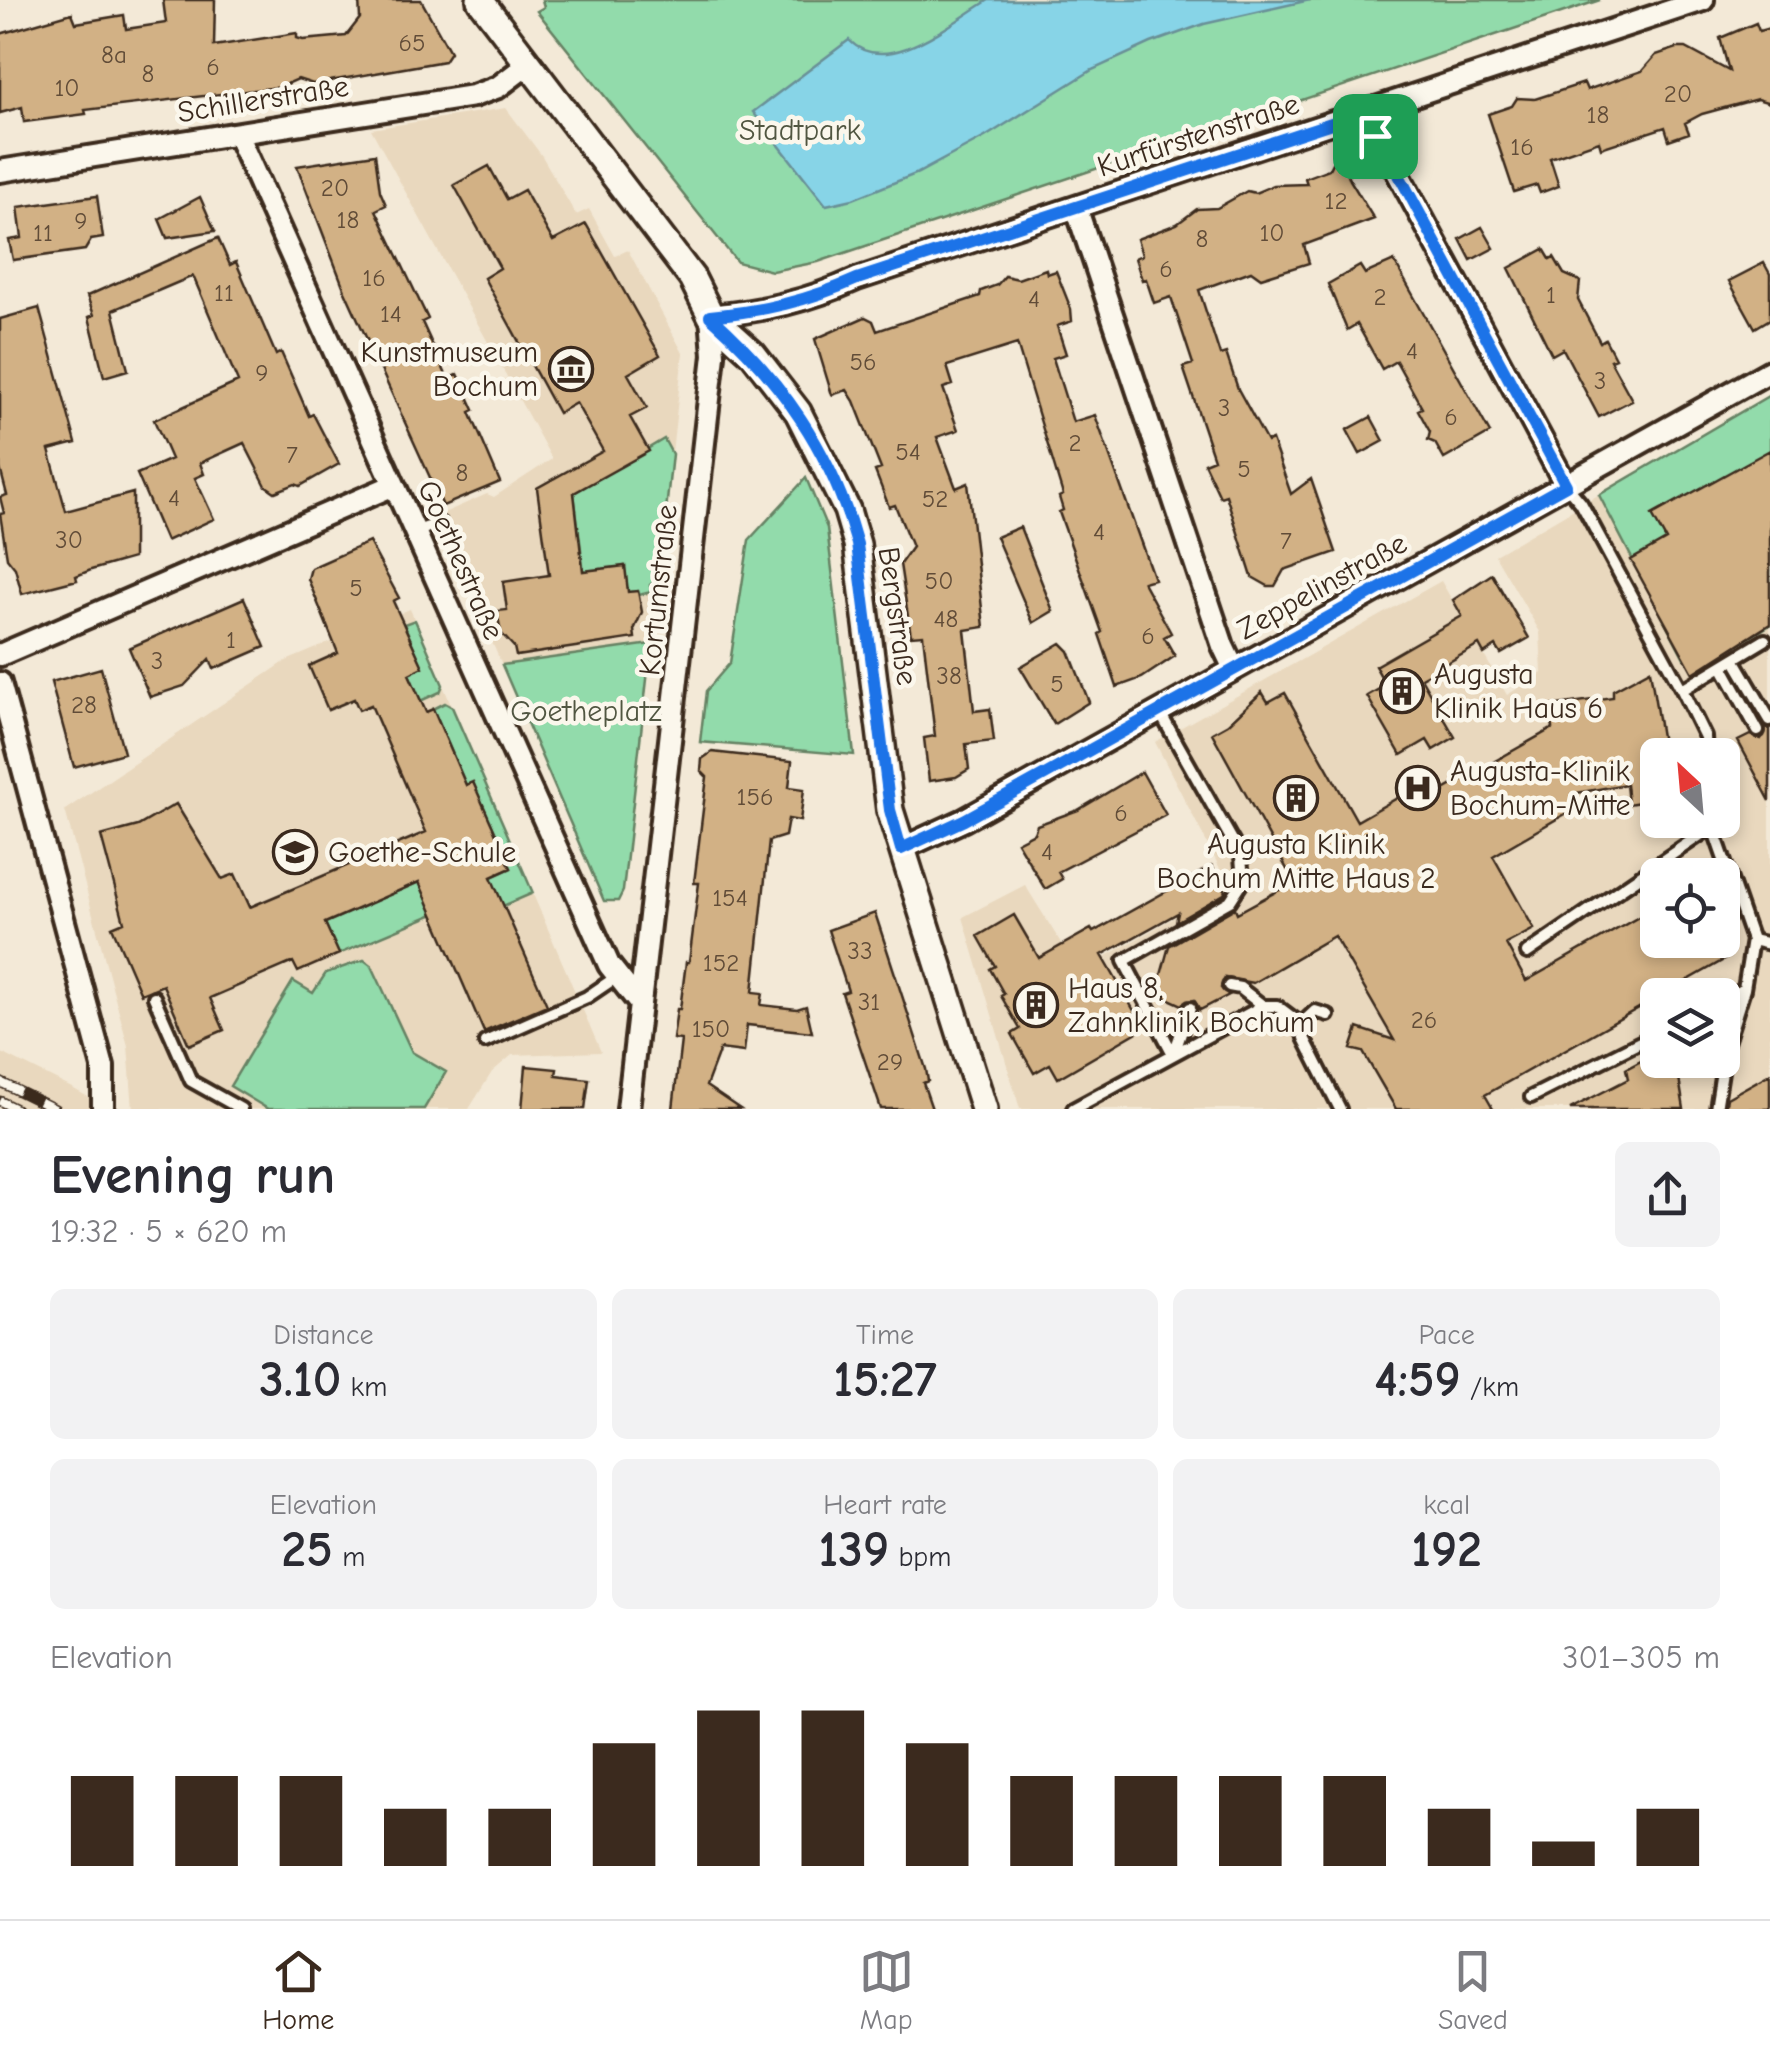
<!DOCTYPE html>
<html lang="en">
<head>
<meta charset="utf-8">
<style>
	:root { --surface:#fff; --page:#f2f2f3; --text:#2b2b33; --muted:#7c7c81; --line:#e1e1e2; --accent:#3b2a1e }
	body { margin:0; font-family:"Comic Neue",sans-serif; background:var(--page); color:var(--text); height:100vh; display:flex; flex-direction:column; font-size:38px; white-space:nowrap }
	* { box-sizing:border-box; margin:0 }
	p { font-size:32px; color:var(--muted) }
	.icon { flex:none; width:55px; height:55px; fill:none; stroke:currentColor; stroke-width:2; stroke-linecap:round; stroke-linejoin:round }
	.map { position:relative; height:1109px; overflow:hidden }
	.panel { display:flex; flex-direction:column; background:var(--surface); flex:1 }
	.panel>* { flex:none }
	.needle { width:65px; rotate:334deg }
	.buttons { position:absolute; left:1640px; top:738px; display:grid; gap:20px }
	.buttons a { display:grid; place-items:center; width:100px; height:100px; border-radius:15px; background:var(--surface); box-shadow:0 5px 15px #0003; font-size:50px }
	.pin { position:absolute; display:grid; place-items:center; width:85px; height:85px; color:#fff; margin:-42px; border-radius:20px; box-shadow:0 5px 15px #0006 }
	.round { display:grid; place-items:center; flex:none; width:105px; height:105px; border-radius:15px; background:var(--page) }
	.headline { display:flex; align-items:center; justify-content:space-between; height:170px; padding:0 50px }
	h1 { font-size:55px; font-weight:800; line-height:75px }
	.stats { display:grid; grid-template-columns:repeat(3,1fr); gap:15px; height:170px; padding:10px 50px }
	.stats div { display:grid; align-content:center; border-radius:15px; background:var(--page); text-align:center }
	.stats b { font-size:50px; font-weight:800 }
	.stats small { font-size:28px; font-weight:400 }
	.stats p { font-size:28px }
	.chart { height:280px; padding:20px 50px }
	.chart p { display:flex; justify-content:space-between }
	.chart svg { width:100%; height:180px; margin-top:10px; stroke:var(--accent); stroke-width:6 }
	.dock { display:flex; justify-content:space-around; align-items:center; height:140px; border-top:2px solid var(--line); background:var(--surface); font-size:28px; color:var(--muted) }
	.dock a { display:grid; justify-items:center; gap:5px }
	.dock .selected { color:var(--accent) }
	.map>svg:first-child { display:block }
</style>
</head>
<body>
<div class="map">
<svg width="1770" height="1109" viewBox="0 0 1770 1109">
	<rect width="100%" height="100%" fill="#f3e9d7"/>
	<filter id="ink" filterUnits="userSpaceOnUse"><feTurbulence type="fractalNoise" baseFrequency=".01" numOctaves="2"/><feDisplacementMap in="SourceGraphic" scale="20" xChannelSelector="R" yChannelSelector="G"/><feConvolveMatrix kernelMatrix="1 2 1 2 8 2 1 2 1" color-interpolation-filters="sRGB"/></filter>
	<g filter="url(#ink)">
		<path fill="#e9d8be" fill-rule="evenodd" d="M506 108 542 156 576 215 589 209 615 256 628 250 683 353 651 644 502 665 437 516 487 494 494 497 552 459 371 129Z
			M1598 495 1685 660 1700 667 1770 625V1109H1020L963 917 1025 885 1079 972 1229 886 1155 742 1441 581 1507 695 1542 673 1540 632 1495 555ZM1658 755H1722V820H1658ZM1658 875H1722V940H1658ZM1658 995H1722V1060H1658Z
			M410 609 601 1052 512 1055 492 1072 469 1109H133L128 1046 65 810 286 661Z
			M0 1052 72 1088 110 1109H0Z"/>
		<path fill="#92dbab" stroke="#668264" stroke-width="2.5" d="M542 0H1600L818 262 772 271 737 262 537 11 544 7Z
			M1770 395V625L1700 667 1685 660 1599 495Z
			M664 439 672 454 659 577 650 585 651 592 639 595 638 591 627 592 624 566 584 574 574 493Z
			M806 478 827 528 854 755 700 742 706 691 730 663 749 540Z
			M415 620 443 685 440 692 403 709 416 690 409 674 422 667 404 624Z
			M651 644 623 891 618 901H604L502 665Z
			M445 703 452 707 533 893 482 915 469 887 511 868 473 783 466 785 433 709Z
			M419 882 434 914 339 954 325 923Z
			M364 960 372 966 412 1052 446 1072 424 1109H268L230 1086 293 981 313 993 326 973Z"/>
		<path fill="#87d4e7" stroke="#699097" stroke-width="2.5" d="M989 0H1310L1204 24 1151 43 1092 70 985 137 918 173 853 199 826 205 753 112 849 40C887 79 953 21 989 0Z"/>
		<path fill="#d2b185" stroke="#3b2a1e" stroke-width="2.5" d="M163 0H215L214 46 297 33V38L303 40 346 36 360 18 359 0H421L450 52 444 61 313 84 298 79 280 87 85 110 86 114 24 122 22 107 0 113V34L72 13 76 23 124 15 126 29 166 23Z
			M1756 23 1759 31 1770 28V103L1757 99 1702 114 1685 123 1689 133 1669 140 1665 127 1601 148 1599 141 1550 158 1559 186 1540 193 1537 185 1514 192 1488 114 1512 106 1517 98 1535 99 1584 83 1587 90 1642 71 1656 55 1677 48H1686L1729 71 1720 38Z
			M1339 149 1350 180 1374 219 1304 245 1309 263 1261 278 1251 271 1199 290 1220 355 1226 353 1238 389 1267 442 1272 440 1291 494 1311 479 1336 552 1284 570 1275 586H1268L1252 577 1226 495 1220 497 1204 463 1214 459 1183 367 1193 364 1171 297 1154 303 1146 279 1142 280 1135 258 1142 255 1137 239 1177 224 1197 209 1217 208 1247 191 1255 193 1274 185 1307 184 1305 178 1329 169Z
			M375 154 380 191 386 205 376 210 428 319 422 322 448 379 458 374 474 410 470 412 500 482 443 506 345 291 297 166Z
			M489 166 507 199 524 190 553 241 586 224 660 355 628 374 647 408 630 417 649 451 574 493 583 571 625 566 628 592 638 591 642 612 634 630 635 638 516 656 514 647 501 633 497 611 507 610 503 582 549 575 537 488 603 451 576 403 558 413 484 278 500 268 454 185Z
			M97 196 103 238 91 240 85 250 13 260 9 240 22 238 18 207Z
			M200 197 215 231 167 238 159 219Z
			M1482 227 1494 248 1471 260 1460 239Z
			M218 238 230 265 236 262 276 355 281 352 309 416 313 414 339 464 300 486 295 484 275 492 266 486 244 443 200 463 204 474 195 478 214 519 166 541 137 474 171 459 154 420 238 382 193 276 113 310 128 370 104 377 89 317 94 315 87 296Z
			M1544 249 1550 259 1554 257 1564 274 1580 281 1578 300 1600 342 1605 339 1615 358 1610 360 1632 400 1599 417 1563 349 1552 355 1509 268Z
			M1394 261 1490 433 1444 459 1435 443 1428 440 1430 432 1418 410 1422 408 1396 361 1382 369 1357 324 1347 330 1328 284 1360 266 1365 274Z
			M1764 263 1770 274V319L1755 328 1729 281Z
			M1046 269 1047 274 1056 271 1071 309 1072 321 1057 326 1066 354 1053 358 1073 422 1095 415 1154 579 1143 582 1171 633 1164 637 1175 656 1142 678 1117 687 1099 634 1102 632 1059 512 1063 510 1059 497 1063 495 1017 344 947 366 953 385 943 388 958 430 937 437 956 488 968 483 984 627 965 630 974 711 990 709 994 741 966 744 969 769 956 777 929 781 924 738 935 736 923 635 911 636 900 564 912 547 895 505 889 507 875 471 881 469 854 401 847 390 832 395 815 339 865 317 873 321 877 331 980 296 981 291 997 285 1005 276 1018 279Z
			M39 308 76 443 49 450 66 511 133 493V558L91 570 76 576 77 580 22 594 15 568 7 558 0 514 4 513 0 497 7 495 0 468V319Z
			M1371 417 1384 441 1360 454 1347 430Z
			M1770 450V624L1693 673 1631 560 1666 540 1652 515Z
			M1020 527 1053 611 1033 623 996 537Z
			M369 542 399 598 393 601 423 667 409 674 426 712 433 709 466 785 473 782 511 868 491 877 547 1005 484 1032 419 882 325 923 339 954 298 972 293 962 210 998 224 1030 189 1045 163 985 141 994 112 927 124 922 101 836 138 826 176 804 222 879 235 874 250 907 426 832 371 705 359 710 354 699 328 710 309 666 338 653 308 579 311 568Z
			M1492 574 1529 638 1501 654 1496 646 1484 654 1479 645 1421 678 1455 737 1433 750 1427 740 1401 755 1367 696 1386 685 1375 666 1462 616 1453 600Z
			M244 598 265 647 214 669 210 659 184 686 150 697 129 648Z
			M1061 643 1069 651 1089 702 1054 724 1020 667Z
			M101 668 124 753 74 767 51 682Z
			M1650 670 1664 755H1658V799L1628 804 1626 784 1572 794 1579 806 1493 856 1534 929 1506 944 1526 981 1658 906V940H1719L1729 957 1485 1095 1493 1109H1396L1363 1052 1351 1049 1358 1028 1394 1040 1334 936 1253 983 1225 978 1221 988 1229 995 1200 1010 1194 1000 1182 1005 1156 993 1169 946 1235 908 1237 913 1294 882 1212 733 1228 724 1262 692 1268 702 1285 693 1357 821 1406 793 1414 807 1553 728 1550 706 1613 697V690Z
			M1766 728 1770 729V801L1738 741 1750 735 1761 739Z
			M712 752 792 761 789 787 804 789 800 821 788 819 785 836 769 841 753 992 763 993 761 1005 797 1009 806 1006 812 1032 747 1025 744 1052 720 1049 706 1086 740 1109H673L681 1040 673 1039 677 1009H680L686 962H689L699 883H694L707 777 701 771 702 759Z
			M1142 772 1166 815 1058 872 1062 879 1045 889 1017 842 1034 833 1037 825 1078 810Z
			M1212 866 1226 891 1224 894 1176 922 1178 913 1102 955 1144 1028 1058 1078 1050 1064 1034 1073 1012 1034 1020 1029 1001 996 1004 994 990 969 995 966 978 936 1014 915 1039 958 1091 929 1093 932Z
			M875 913 926 1069 928 1081 923 1083 932 1109H881L842 993 848 991 828 930Z
			M1658 1052V1060H1676L1684 1109H1570L1628 1079 1626 1069Z
			M526 1066 557 1069 556 1075 589 1079 585 1109H522Z
			M1770 1074V1109H1725L1727 1098Z"/>
		<g fill="none" stroke-linecap="round" stroke-linejoin="round">
			<defs>
				<path id="service" d="M1566 485 1581 503 1682 690 1705 737 1706 755
					M417 531 440 523
					M1734 659 1770 720
					M1722 666 1758 731
					M1682 690 1765 640
					M1159 711 1241 856 1243 881 1230 901 1124 961 1173 1054
					M1711 822 1752 940 1744 989 1722 1000
					M1752 940 1770 944
					M1527 953 1712 827
					M1229 986 1240 988 1263 1006
					M154 997 191 1081 241 1109
					M1301 1024 1315 1011 1328 1015
					M485 1042 587 997 615 978
					M1174 1053 1190 1008
					M1531 1097 1658 1033
					M1073 1109 1263 1006H1277L1301 1024 1304 1038 1340 1109
					M1716 1109 1726 1046 1744 989"/>
				<path id="minor" d="M1365 112 1566 485
					M237 134 609 965 640 1004
					M0 171 473 96 498 87 527 65
					M1076 207 1223 646 1234 669
					M0 655 394 485
					M0 683 103 1067V1109
					M901 849 964 820 1770 371
					M628 1109 714 355 711 316C763 311 808 301 857 279L1703 0"/>
				<path id="tertiary" d="M480 0 692 278 711 316 753 354 798 412 847 510 857 544 890 810 984 1109"/>
			</defs>
			<use href="#service" stroke="#3b2a1e" stroke-width="18"/>
			<use href="#minor" stroke="#3b2a1e" stroke-width="28"/>
			<use href="#tertiary" stroke="#3b2a1e" stroke-width="32"/>
			<use href="#service" stroke="#fbf7ec" stroke-width="10"/>
			<use href="#minor" stroke="#fbf7ec" stroke-width="20"/>
			<use href="#tertiary" stroke="#fbf7ec" stroke-width="25"/>
			<defs>
				<path id="rail" d="M0 1082 55 1109
					M0 1101 16 1109"/>
			</defs>
			<use href="#rail" stroke="#3b2a1e" stroke-width="11"/>
			<use href="#rail" stroke="#fbf7ec" stroke-width="8" stroke-dasharray="22" stroke-linecap="butt"/>
		</g>
	</g>
	<g fill="none" stroke-linecap="round" stroke-linejoin="round" filter="url(#ink)">
		<defs>
			<path id="route" d="M1365 112 1566 485 964 820 901 849 890 810 857 544C832 452 781 379 710 316 763 311 808 301 857 279Z"/>
		</defs>
		<use href="#route" stroke="#fff" stroke-width="20"/>
		<use href="#route" stroke="#1a73e8" stroke-width="12"/>
	</g>
	<defs>
		<symbol id="museum-ring" viewBox="-11 -11 22 22"><circle r="9.5" fill="#fbf7ec" stroke="#3b2a1e" stroke-width="1.5"/><path d="M0-6L6-3V-2H-6V-3ZM-5-1h2V3h-2ZM-1-1h2V3h-2ZM3-1h2V3H3ZM-6 4H6V6H-6Z" fill="#3b2a1e"/></symbol>
		<symbol id="building-ring" viewBox="-11 -11 22 22"><circle r="9.5" fill="#fbf7ec" stroke="#3b2a1e" stroke-width="1.5"/><path d="M-4-6H4V6H1V3H-1V6H-4ZM-2.5-4.3h1.7v1.8h-1.7ZM.8-4.3h1.7v1.8H.8ZM-2.5-1h1.7V.8h-1.7ZM.8-1h1.7V.8H.8Z" fill="#3b2a1e"/></symbol>
		<symbol id="hospital-ring" viewBox="-11 -11 22 22"><circle r="9.5" fill="#fbf7ec" stroke="#3b2a1e" stroke-width="1.5"/><path d="M-5-5h3v3.5h4V-5h3V5h-3V1.5h-4V5h-3Z" fill="#3b2a1e"/></symbol>
		<symbol id="school-ring" viewBox="-11 -11 22 22"><circle r="9.5" fill="#fbf7ec" stroke="#3b2a1e" stroke-width="1.5"/><path d="M0-5L7-2L0 1L-7-2ZM-4 1L0 2.5L4 1V4Q0 6-4 4Z" fill="#3b2a1e"/></symbol>
	</defs>
	<g fill-rule="evenodd">
		<use href="#museum-ring" x="546" y="344" width="50" height="50"/>
		<use href="#building-ring" x="1377" y="666" width="50" height="50"/>
		<use href="#hospital-ring" x="1393" y="763" width="50" height="50"/>
		<use href="#building-ring" x="1271" y="773" width="50" height="50"/>
		<use href="#school-ring" x="270" y="827" width="50" height="50"/>
		<use href="#building-ring" x="1011" y="980" width="50" height="50"/>
	</g>
	<g text-anchor="middle" stroke-width="9" stroke-linejoin="round" paint-order="stroke">
		<g font-size="25" fill="#614c38">
			<text x="412" y="51">65</text>
			<text x="114" y="63">8a</text>
			<text x="213" y="75">6</text>
			<text x="148" y="82">8</text>
			<text x="67" y="96">10</text>
			<text x="1678" y="102">20</text>
			<text x="1598" y="123">18</text>
			<text x="1522" y="155">16</text>
			<text x="335" y="196">20</text>
			<text x="1336" y="209">12</text>
			<text x="348" y="228">18</text>
			<text x="81" y="229">9</text>
			<text x="43" y="241">11</text>
			<text x="1272" y="241">10</text>
			<text x="1202" y="247">8</text>
			<text x="1166" y="277">6</text>
			<text x="374" y="286">16</text>
			<text x="224" y="301">11</text>
			<text x="1551" y="303">1</text>
			<text x="1380" y="305">2</text>
			<text x="1034" y="307">4</text>
			<text x="391" y="322">14</text>
			<text x="1412" y="359">4</text>
			<text x="863" y="370">56</text>
			<text x="262" y="381">9</text>
			<text x="1600" y="389">3</text>
			<text x="1224" y="416">3</text>
			<text x="1451" y="425">6</text>
			<text x="1075" y="451">2</text>
			<text x="908" y="460">54</text>
			<text x="292" y="463">7</text>
			<text x="1244" y="477">5</text>
			<text x="462" y="481">8</text>
			<text x="174" y="506">4</text>
			<text x="935" y="507">52</text>
			<text x="1099" y="540">4</text>
			<text x="69" y="548">30</text>
			<text x="1286" y="549">7</text>
			<text x="939" y="589">50</text>
			<text x="356" y="596">5</text>
			<text x="946" y="627">48</text>
			<text x="1148" y="644">6</text>
			<text x="231" y="648">1</text>
			<text x="157" y="669">3</text>
			<text x="949" y="684">38</text>
			<text x="1057" y="692">5</text>
			<text x="84" y="713">28</text>
			<text x="755" y="805">156</text>
			<text x="1121" y="821">6</text>
			<text x="1047" y="860">4</text>
			<text x="730" y="906">154</text>
			<text x="860" y="959">33</text>
			<text x="721" y="971">152</text>
			<text x="869" y="1010">31</text>
			<text x="1424" y="1028">26</text>
			<text x="711" y="1037">150</text>
			<text x="890" y="1070">29</text>
		</g>
		<g font-size="30" fill="#3b2a1e" stroke="#fbf7ec">
			<text transform="translate(263 99) rotate(-9)" y="10">Schillerstraße</text>
			<text transform="translate(1198 135) rotate(-18)" y="10">Kurfürstenstraße</text>
			<text transform="translate(461 560) rotate(66)" y="10">Goethestraße</text>
			<text transform="translate(1322 586) rotate(-29)" y="10">Zeppelinstraße</text>
			<text transform="translate(658 590) rotate(-84)" y="10">Kortumstraße</text>
			<text transform="translate(898 616) rotate(82)" y="10">Bergstraße</text>
		</g>
		<g font-size="30" fill="#515641" stroke="#fbf7ec">
			<text x="800" y="140">Stadtpark</text>
			<text x="586" y="721">Goetheplatz</text>
		</g>
		<g font-size="30" fill="#3b2a1e" stroke="#fbf7ec" text-anchor="start">
			<text x="538" y="362" text-anchor="end">Kunstmuseum<tspan x="538" dy="34">Bochum</tspan></text>
			<text x="1434" y="684">Augusta<tspan x="1434" dy="34">Klinik Haus 6</tspan></text>
			<text x="1450" y="781">Augusta-Klinik<tspan x="1450" dy="34">Bochum-Mitte</tspan></text>
			<text x="1296" y="854" text-anchor="middle">Augusta Klinik<tspan x="1296" dy="34">Bochum Mitte Haus 2</tspan></text>
			<text x="328" y="862">Goethe-Schule</text>
			<text x="1068" y="998">Haus 8,<tspan x="1068" dy="34">Zahnklinik Bochum</tspan></text>
		</g>
	</g>
</svg>
<div class="buttons">
<a><svg class="needle" viewBox="-14 -14 28 28"><path d="M0-13l5 13h-10z" fill="#e53935"/><path d="M0 13l5-13h-10z" fill="#7c7c81"/></svg></a>
<a><svg class="icon" aria-label="locate" viewBox="0 0 24 24"><circle cx="12" cy="12" r="6"/><path d="M12 2v4M12 18v4M2 12h4M18 12h4"/></svg></a>
<a><svg class="icon" aria-label="layers" viewBox="0 0 24 24"><path d="M12 4l9 5-9 5-9-5zM3 14l9 5 9-5"/></svg></a>
</div>
<div class="pin" style="left:1375px;top:136px;background:#1e9e55"><svg class="icon" aria-label="arrive" viewBox="0 0 24 24"><path d="M6 21V4h12l-3 4 3 4H6"/></svg></div>
</div>
<section class="panel">
<div class="headline"><div><h1>Evening run</h1><p>19:32 · 5 × 620 m</p></div><a class="round"><svg class="icon" aria-label="share" viewBox="0 0 24 24"><path d="M12 15V3M7 8l5-5 5 5M5 13v7h14v-7"/></svg></a></div>
<div class="stats">
<div><p>Distance</p><b>3.10<small> km</small></b></div>
<div><p>Time</p><b>15:27</b></div>
<div><p>Pace</p><b>4:59<small> /km</small></b></div>
</div>
<div class="stats">
<div><p>Elevation</p><b>25<small> m</small></b></div>
<div><p>Heart rate</p><b>139<small> bpm</small></b></div>
<div><p>kcal</p><b>192</b></div>
</div>
<div class="chart"><p><span>Elevation</span>301–305 m</p>
<svg viewBox="0 0 160 44" preserveAspectRatio="none"><path d="M5 44V22M15 44V22M25 44V22M35 44V30M45 44V30M55 44V14M65 44V6M75 44V6M85 44V14M95 44V22M105 44V22M115 44V22M125 44V22M135 44V30M145 44V38M155 44V30"/></svg>
</div>
</section>
<nav class="dock">
<a class="selected"><svg class="icon" aria-label="home" viewBox="0 0 24 24"><path d="M3 11l9-7 9 7M6 9v11h12V9"/></svg>Home</a>
<a><svg class="icon" aria-label="map" viewBox="0 0 24 24"><path d="M3 6l6-2 6 2 6-2v14l-6 2-6-2-6 2zM9 4v14M15 6v14"/></svg>Map</a>
<a><svg class="icon" aria-label="saved" viewBox="0 0 24 24"><path d="M7 4h10v16l-5-4-5 4z"/></svg>Saved</a>
</nav>
</body>
</html>
